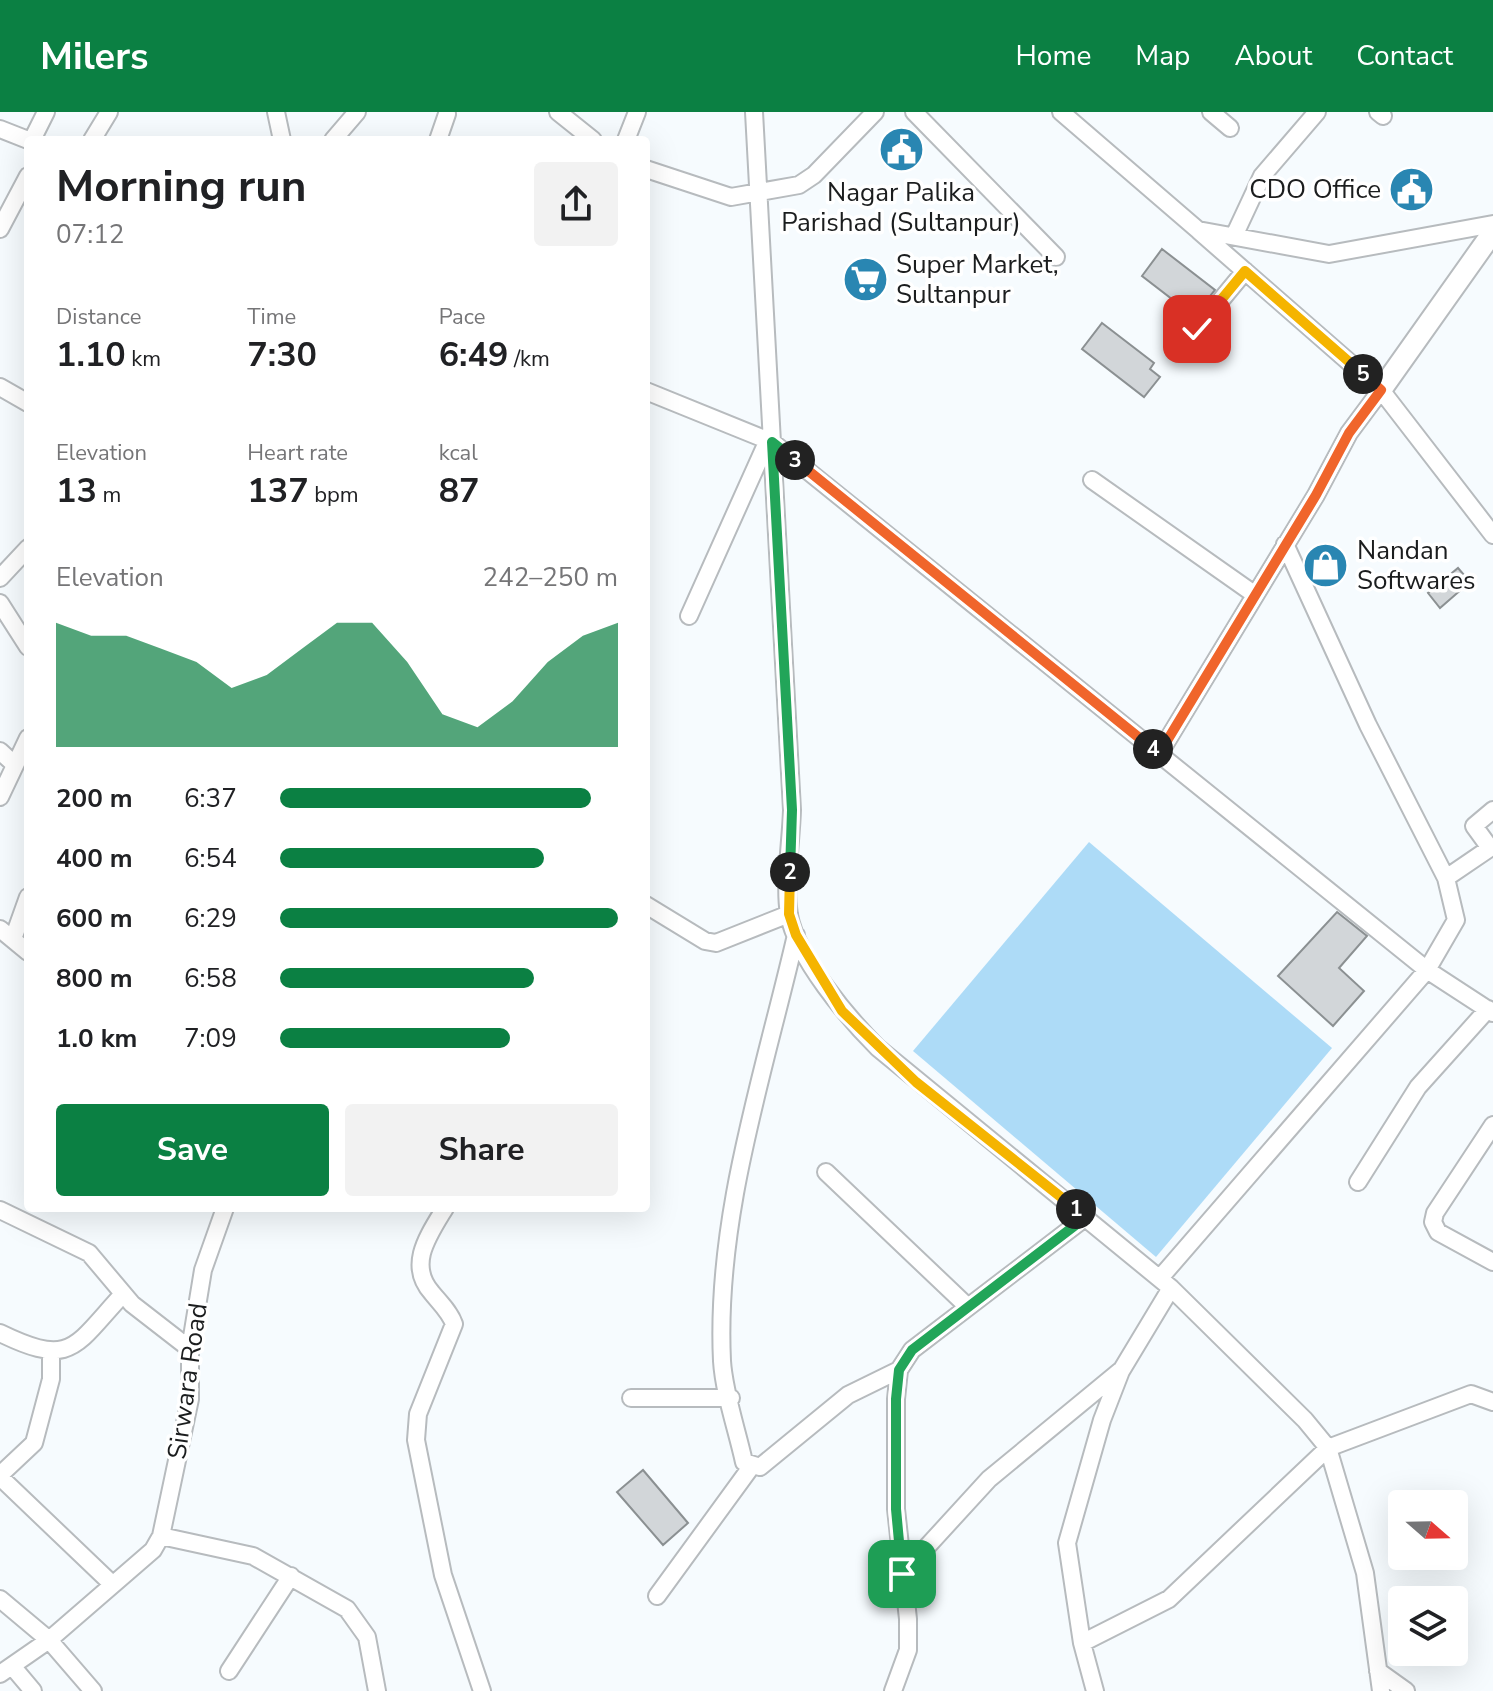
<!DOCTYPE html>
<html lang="en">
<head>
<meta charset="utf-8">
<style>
	:root { --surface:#fff; --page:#f2f2f2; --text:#202124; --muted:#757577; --accent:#0b8043 }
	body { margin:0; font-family:"Nunito Sans",sans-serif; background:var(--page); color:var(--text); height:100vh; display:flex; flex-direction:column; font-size:30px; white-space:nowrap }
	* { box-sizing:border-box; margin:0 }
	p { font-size:26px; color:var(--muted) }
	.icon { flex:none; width:44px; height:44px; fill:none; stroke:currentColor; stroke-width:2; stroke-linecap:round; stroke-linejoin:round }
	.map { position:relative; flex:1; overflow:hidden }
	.drawer { position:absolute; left:24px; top:24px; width:626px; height:1076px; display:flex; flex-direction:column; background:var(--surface); border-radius:8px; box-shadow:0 8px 32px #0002 }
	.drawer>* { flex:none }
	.needle { width:52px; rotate:110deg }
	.buttons { position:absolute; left:1388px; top:1378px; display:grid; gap:16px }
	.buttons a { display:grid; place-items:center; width:80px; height:80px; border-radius:8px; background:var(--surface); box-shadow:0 8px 32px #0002; font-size:40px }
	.pin { position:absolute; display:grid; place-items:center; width:68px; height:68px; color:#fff; margin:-34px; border-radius:16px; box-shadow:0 4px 12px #0006 }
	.km { position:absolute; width:40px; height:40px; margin:-20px; border-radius:50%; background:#222; color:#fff; font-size:22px; line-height:40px; text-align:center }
	.round { display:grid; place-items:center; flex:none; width:84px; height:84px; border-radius:8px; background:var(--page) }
	.summary { display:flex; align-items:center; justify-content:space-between; height:136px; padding:0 32px }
	h1 { font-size:44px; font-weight:700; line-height:60px }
	.metrics { display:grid; grid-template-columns:repeat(3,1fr); gap:12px; height:136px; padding:8px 32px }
	.metrics div { display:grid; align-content:center }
	.metrics b { font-size:34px; font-weight:700 }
	.metrics small { font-size:22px; font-weight:400 }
	.metrics p { font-size:22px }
	.chart { height:224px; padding:16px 32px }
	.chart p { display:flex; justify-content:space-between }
	.chart svg { width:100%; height:144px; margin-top:8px; fill:var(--accent); opacity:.7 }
	.primary-button { display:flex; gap:16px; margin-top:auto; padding:16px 32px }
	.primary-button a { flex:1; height:92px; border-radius:8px; background:var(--accent); color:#fff; font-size:32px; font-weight:700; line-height:92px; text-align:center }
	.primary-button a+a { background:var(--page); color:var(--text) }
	ul { padding:0 32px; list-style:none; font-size:26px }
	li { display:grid; grid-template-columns:128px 96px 1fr; align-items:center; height:60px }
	li i { height:20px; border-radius:10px; background:var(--accent) }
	header { display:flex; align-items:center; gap:48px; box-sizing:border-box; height:112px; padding:0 40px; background:var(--accent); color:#fff }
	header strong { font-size:38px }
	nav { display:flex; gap:44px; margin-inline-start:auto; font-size:28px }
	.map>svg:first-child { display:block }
</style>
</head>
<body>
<header>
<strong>Milers</strong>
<nav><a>Home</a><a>Map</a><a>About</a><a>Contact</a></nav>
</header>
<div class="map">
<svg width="1493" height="1579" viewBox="0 0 1493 1579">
	<rect width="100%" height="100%" fill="#f6fbfe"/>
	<path fill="#addbf7" d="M1089 730 1332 936 1156 1145 913 939Z"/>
	<path fill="#d2d6d9" stroke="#8b9092" stroke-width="2" d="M1162 137 1215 178 1194 204 1142 164Z
		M1102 211 1154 251 1150 257 1160 265 1144 285 1082 237Z
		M1458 456 1470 470 1440 496 1428 481Z
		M1337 800 1367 824 1339 856 1364 879 1333 914 1278 864Z
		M643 1358 688 1411 663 1433 617 1380Z"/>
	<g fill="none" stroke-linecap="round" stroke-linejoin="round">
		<defs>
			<path id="minor" d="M276 0 282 28
				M558 0 593 28
				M754 0 792 698C791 731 784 771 789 803 797 846 848 906 878 936L1171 1176 1305 1308 1328 1336 1365 1461 1381 1579
				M914 0 1056 145
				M1061 0 1198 118 1329 142 1493 112
				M1211 0 1230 16
				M1378 0 1383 4
				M0 17 28 28
				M32 28 46 0
				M92 28 109 0
				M333 28 357 0
				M438 28 447 2
				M626 28 637 0
				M646 57 731 85 799 73 814 63 875 0
				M0 117 28 64
				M1199 119 1381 278 1493 423
				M1234 124 1262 64 1317 0
				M1197 217 1245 159
				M0 275 28 291
				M646 279 772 330 1427 858 1493 901
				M1092 368 1254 482
				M0 466 28 436
				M0 491 28 535
				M689 504 768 328
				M0 639 15 653
				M1159 642 1316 383 1349 321 1381 278
				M0 685 28 626
				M1446 766 1490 736 1474 714 1493 698
				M646 793 705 829 716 831 789 802
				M0 817 28 840
				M796 823C764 962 715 1105 722 1249 724 1281 737 1318 744 1350L760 1355 848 1283 899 1258
				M13 827 28 785
				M1493 1013 1435 1101 1433 1110 1438 1120 1493 1150
				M826 1060 968 1195
				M1358 1070 1418 975 1488 897
				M445 1096C428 1124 407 1153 432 1181 440 1191 450 1200 454 1212L418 1302 416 1328 443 1463 482 1579
				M0 1098 89 1141 132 1192 190 1237
				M1160 1166 1427 858 1456 808 1446 766 1368 613 1285 432
				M0 1221C72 1256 74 1235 123 1182
				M631 1286H731
				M0 1363 34 1331 51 1267V1241
				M0 1365 112 1472
				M161 1424 253 1444 347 1497 367 1525 377 1579
				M902 1462 989 1367 1120 1259
				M657 1484 751 1355
				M0 1487 49 1528 93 1579
				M1082 1531 1169 1487 1328 1336 1471 1282 1493 1290
				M12 1554 33 1579
				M229 1559 291 1464
				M1378 1559 1406 1579
				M0 1562 49 1528 153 1438 161 1424 190 1287V1237L203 1158 225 1096
				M893 1579 908 1538V1507L896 1397V1287L899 1258 912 1238 1086 1105
				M1095 1579 1082 1531 1067 1431 1102 1308 1121 1259 1171 1176"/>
			<path id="major" d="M1381 278 1493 120"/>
		</defs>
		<use href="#minor" stroke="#b7bbbe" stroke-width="20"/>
		<use href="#major" stroke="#b7bbbe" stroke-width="24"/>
		<use href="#minor" stroke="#fff" stroke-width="16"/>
		<use href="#major" stroke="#fff" stroke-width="20"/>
	</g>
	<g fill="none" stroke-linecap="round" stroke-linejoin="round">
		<defs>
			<path id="split-1" d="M902 1462 896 1397V1287L899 1258 912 1238 1086 1105 1076 1097"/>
			<path id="split-2" d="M790 760 789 802 796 823 842 899 916 970 1076 1097"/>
			<path id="split-3" d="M790 760 792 698 772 330 795 348"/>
			<path id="split-4" d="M795 348 1153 637"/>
			<path id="split-5" d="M1153 637 1159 642 1316 383 1349 321 1381 278 1363 262"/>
			<path id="split-6" d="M1197 217 1245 159 1363 262"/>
		</defs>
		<use href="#split-1" stroke="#fff" stroke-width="16"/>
		<use href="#split-2" stroke="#fff" stroke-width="16"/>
		<use href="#split-3" stroke="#fff" stroke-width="16"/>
		<use href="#split-4" stroke="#fff" stroke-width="16"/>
		<use href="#split-5" stroke="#fff" stroke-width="16"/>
		<use href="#split-6" stroke="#fff" stroke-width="16"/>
		<use href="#split-1" stroke="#22a559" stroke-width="10"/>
		<use href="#split-2" stroke="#f5b400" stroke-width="10"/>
		<use href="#split-3" stroke="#22a559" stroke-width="10"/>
		<use href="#split-4" stroke="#f0652b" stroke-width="10"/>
		<use href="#split-5" stroke="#f0652b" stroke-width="10"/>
		<use href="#split-6" stroke="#f5b400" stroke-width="10"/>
	</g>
	<defs>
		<symbol id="civic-disc" viewBox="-11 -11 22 22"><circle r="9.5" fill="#2986b2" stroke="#fff"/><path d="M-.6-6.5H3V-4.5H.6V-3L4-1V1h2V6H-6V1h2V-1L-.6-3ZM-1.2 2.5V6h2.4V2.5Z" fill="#fff"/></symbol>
		<symbol id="supermarket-disc" viewBox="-11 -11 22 22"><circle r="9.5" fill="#2986b2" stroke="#fff"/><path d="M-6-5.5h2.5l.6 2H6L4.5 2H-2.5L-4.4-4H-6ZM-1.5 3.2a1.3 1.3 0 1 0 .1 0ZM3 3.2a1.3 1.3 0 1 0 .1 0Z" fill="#fff"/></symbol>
		<symbol id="shop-disc" viewBox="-11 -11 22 22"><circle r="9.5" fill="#2986b2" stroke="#fff"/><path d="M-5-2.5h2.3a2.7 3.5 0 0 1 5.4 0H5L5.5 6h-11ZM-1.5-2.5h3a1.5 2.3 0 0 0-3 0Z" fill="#fff"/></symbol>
	</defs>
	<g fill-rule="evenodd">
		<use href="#civic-disc" x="876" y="12" width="51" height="51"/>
		<use href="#civic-disc" x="1386" y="52" width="51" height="51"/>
		<use href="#supermarket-disc" x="840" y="142" width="51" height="51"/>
		<use href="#shop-disc" x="1300" y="428" width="51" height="51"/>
	</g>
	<g text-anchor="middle" stroke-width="7" stroke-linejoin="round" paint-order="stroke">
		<g font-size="26" fill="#1b1d1e" stroke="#fff" text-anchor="start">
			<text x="1381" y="86" text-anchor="end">CDO Office</text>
			<text x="901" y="89" text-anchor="middle">Nagar Palika<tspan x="901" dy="30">Parishad (Sultanpur)</tspan></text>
			<text x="896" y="161">Super Market,<tspan x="896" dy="30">Sultanpur</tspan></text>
			<text x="1357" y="447">Nandan<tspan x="1357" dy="30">Softwares</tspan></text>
		</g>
		<g font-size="26" fill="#1b1d1e" stroke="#fff">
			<text transform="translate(187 1269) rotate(-82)" y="9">Sirwara Road</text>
		</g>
	</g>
</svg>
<div class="buttons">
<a><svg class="needle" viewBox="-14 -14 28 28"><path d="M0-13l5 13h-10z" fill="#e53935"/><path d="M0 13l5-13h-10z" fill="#757577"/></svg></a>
<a><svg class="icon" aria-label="layers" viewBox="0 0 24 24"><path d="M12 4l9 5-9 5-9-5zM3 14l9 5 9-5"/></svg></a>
</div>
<div class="pin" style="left:902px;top:1462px;background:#1e9e55"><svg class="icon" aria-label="arrive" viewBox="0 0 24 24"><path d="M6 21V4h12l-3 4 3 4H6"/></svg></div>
<div class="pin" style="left:1197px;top:217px;background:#d93025"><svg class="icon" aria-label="check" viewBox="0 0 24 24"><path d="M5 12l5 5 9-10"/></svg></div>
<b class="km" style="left:1076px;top:1097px">1</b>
<b class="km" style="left:790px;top:760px">2</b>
<b class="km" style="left:795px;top:348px">3</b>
<b class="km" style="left:1153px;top:637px">4</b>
<b class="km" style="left:1363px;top:262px">5</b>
<section class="drawer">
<div class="summary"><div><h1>Morning run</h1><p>07:12</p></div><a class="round"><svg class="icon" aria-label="share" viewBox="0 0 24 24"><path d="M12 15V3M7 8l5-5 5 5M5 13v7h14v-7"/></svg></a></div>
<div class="metrics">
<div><p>Distance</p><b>1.10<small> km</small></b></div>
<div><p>Time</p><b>7:30</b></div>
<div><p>Pace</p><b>6:49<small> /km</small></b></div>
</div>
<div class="metrics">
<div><p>Elevation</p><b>13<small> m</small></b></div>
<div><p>Heart rate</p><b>137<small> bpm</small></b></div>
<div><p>kcal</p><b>87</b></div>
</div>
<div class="chart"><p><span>Elevation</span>242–250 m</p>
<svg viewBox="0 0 160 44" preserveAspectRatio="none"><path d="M0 44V6L10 10L20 10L30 14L40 18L50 26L60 22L70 14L80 6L90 6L100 18L110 34L120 38L130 30L140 18L150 10L160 6V44z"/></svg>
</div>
<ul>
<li><b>200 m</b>6:37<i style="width:92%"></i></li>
<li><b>400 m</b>6:54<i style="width:78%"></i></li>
<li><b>600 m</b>6:29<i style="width:100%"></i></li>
<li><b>800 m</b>6:58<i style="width:75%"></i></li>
<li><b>1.0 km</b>7:09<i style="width:68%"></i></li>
</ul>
<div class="primary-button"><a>Save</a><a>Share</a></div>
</section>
</div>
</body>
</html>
